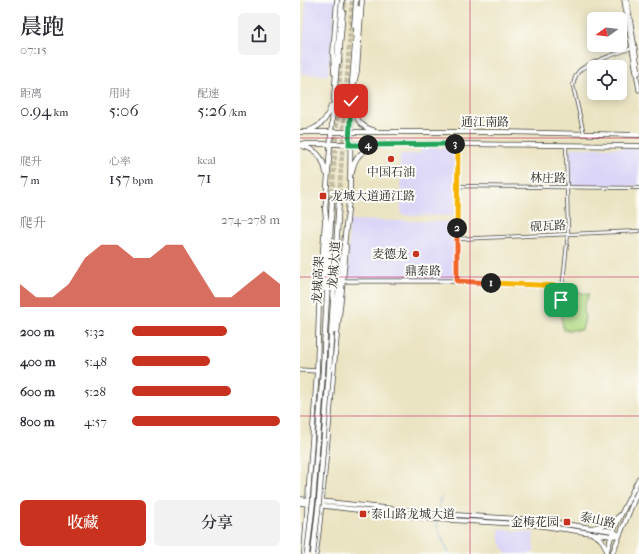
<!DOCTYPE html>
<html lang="zh">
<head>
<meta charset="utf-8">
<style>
	:root { --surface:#fff; --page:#f2f2f3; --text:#2b2b33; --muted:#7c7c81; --accent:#c8321e }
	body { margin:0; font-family:"IM FELL French Canon","Noto Serif SC",serif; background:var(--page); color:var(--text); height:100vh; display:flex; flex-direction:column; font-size:15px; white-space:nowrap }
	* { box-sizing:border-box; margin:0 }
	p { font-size:13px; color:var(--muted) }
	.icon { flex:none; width:22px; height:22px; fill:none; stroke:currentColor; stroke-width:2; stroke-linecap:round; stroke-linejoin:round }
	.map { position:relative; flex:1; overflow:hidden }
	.details { display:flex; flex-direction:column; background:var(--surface); width:300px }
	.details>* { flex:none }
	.needle { width:26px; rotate:255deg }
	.buttons { position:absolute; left:287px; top:12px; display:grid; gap:8px }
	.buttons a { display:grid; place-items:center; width:40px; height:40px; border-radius:6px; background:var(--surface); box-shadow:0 2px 10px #0003; font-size:20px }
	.pin { position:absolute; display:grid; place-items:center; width:34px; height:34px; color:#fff; margin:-17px; border-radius:8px; box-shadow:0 2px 6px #0006 }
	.km { position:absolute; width:20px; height:20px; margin:-10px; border-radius:50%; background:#222; color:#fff; font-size:11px; line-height:20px; text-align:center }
	.round { display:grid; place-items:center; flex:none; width:42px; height:42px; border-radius:6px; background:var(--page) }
	.overview { display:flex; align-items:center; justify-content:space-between; height:68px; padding:0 20px }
	h1 { font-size:22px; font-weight:600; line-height:30px }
	.metrics { display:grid; grid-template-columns:repeat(3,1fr); gap:6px; height:68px; padding:4px 20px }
	.metrics div { display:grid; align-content:center }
	.metrics b { font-size:17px; font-weight:600 }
	.metrics small { font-size:11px; font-weight:400 }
	.metrics p { font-size:11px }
	.chart { height:112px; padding:8px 20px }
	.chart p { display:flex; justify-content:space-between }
	.chart svg { width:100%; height:72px; margin-top:4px; fill:var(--accent); opacity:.7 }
	.button { display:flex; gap:8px; margin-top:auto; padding:8px 20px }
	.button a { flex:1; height:46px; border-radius:6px; background:var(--accent); color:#fff; font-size:16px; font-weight:600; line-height:46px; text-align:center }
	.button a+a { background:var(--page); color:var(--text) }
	ul { padding:0 20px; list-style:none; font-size:13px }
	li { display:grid; grid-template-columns:64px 48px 1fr; align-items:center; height:30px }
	li i { height:10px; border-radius:5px; background:var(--accent) }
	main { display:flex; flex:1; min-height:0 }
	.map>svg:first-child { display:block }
</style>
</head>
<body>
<main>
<section class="details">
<div class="overview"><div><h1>晨跑</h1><p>07:15</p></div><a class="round"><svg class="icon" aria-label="share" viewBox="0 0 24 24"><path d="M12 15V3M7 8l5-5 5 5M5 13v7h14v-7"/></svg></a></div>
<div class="metrics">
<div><p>距离</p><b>0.94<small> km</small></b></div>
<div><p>用时</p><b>5:06</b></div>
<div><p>配速</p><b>5:26<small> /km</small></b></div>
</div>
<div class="metrics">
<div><p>爬升</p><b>7<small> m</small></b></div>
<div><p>心率</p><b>157<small> bpm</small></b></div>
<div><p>kcal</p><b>71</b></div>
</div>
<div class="chart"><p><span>爬升</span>274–278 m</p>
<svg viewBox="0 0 160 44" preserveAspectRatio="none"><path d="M0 44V30L10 38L20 38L30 30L40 14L50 6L60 6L70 14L80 14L90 6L100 6L110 22L120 38L130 38L140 30L150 22L160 30V44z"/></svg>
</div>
<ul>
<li><b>200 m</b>5:32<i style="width:64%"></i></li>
<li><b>400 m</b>5:48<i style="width:53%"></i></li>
<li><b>600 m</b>5:28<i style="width:67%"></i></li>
<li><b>800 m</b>4:57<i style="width:100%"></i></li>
</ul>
<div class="button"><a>收藏</a><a>分享</a></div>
</section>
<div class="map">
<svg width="339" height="554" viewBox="0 0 339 554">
	<rect width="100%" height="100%" fill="#fdfcf7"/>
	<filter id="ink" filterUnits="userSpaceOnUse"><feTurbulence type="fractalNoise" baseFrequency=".025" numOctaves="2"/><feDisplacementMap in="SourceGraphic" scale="8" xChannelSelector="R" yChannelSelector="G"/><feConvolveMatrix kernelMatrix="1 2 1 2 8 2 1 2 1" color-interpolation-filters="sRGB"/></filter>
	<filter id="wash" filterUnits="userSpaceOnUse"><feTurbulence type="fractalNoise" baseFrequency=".012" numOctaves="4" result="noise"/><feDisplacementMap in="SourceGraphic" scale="16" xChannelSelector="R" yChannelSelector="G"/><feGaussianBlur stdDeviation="0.9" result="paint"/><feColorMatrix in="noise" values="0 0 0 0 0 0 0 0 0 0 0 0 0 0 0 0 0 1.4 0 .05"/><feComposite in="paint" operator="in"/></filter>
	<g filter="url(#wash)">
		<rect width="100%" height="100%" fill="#ebe4c3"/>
		<path fill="#dbd6f7" d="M6 0H36L28 75 1 74Z
			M120 148H153L156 151 155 216 101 215 100 154H120Z
			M272 148H339V186L272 185 270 183 269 150Z
			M49 220 155 222 154 273 152 277 148 280 49 279 48 277Z
			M199 529 234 533 233 546 235 551 230 554H206L199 539Z"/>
		<path fill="#b0d984" stroke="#667a50" d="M275 292 289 294 284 306 285 319 282 330H264C260 318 258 295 275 292Z"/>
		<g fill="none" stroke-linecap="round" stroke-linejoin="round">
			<path stroke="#67a7da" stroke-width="1" d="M138 512 139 502 142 497
				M137 521V527L149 554"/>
		</g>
	</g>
	<g filter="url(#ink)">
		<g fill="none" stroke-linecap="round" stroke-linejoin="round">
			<path stroke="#c2bca2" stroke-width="4.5" stroke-dasharray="4.5 2" stroke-linecap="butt" d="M58 8 59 0
				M44 14 45 0
				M32 199 41 58
				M39 200 52 0"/>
			<defs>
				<path id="minor" d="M284 134 273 86C274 81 275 75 279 71 288 62 319 53 332 48
					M157 186 339 188
					M157 239 339 231
					M157 281 158 144
					M261 300 268 234 266 145"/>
				<path id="tertiary" d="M324 0 339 90
					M327 0 339 73
					M44 281H157L274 287
					M0 370 17 371"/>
				<path id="secondary" d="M0 499 140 514 236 520 313 531 319 535
					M0 503 134 519 236 525 312 536 319 535"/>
				<path id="primary" d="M54 26 56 0
					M39 62 43 11
					M34 73 33 54 37 0
					M54 84 57 71 62 0
					M52 105C56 118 60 127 73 130
					M10 130C22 126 27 118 31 106
					M0 132H201L339 135
					M0 144H158L339 146
					M2 146C18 150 23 158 26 173
					M52 173C54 157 62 149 78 146
					M25 211 35 84
					M47 221 50 189 51 94
					M291 528C302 526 312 524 319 516
					M293 534C301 538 304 542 307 551
					M4 554 17 371 19 305 25 220
					M16 554C25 485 29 415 36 346 39 312 44 280 46 246
					M306 554 313 531 339 478
					M312 554 339 488"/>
				<path id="trunk" d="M35 86 42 0
					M51 97 58 8
					M24 289 27 229 25 208
					M34 331 47 219
					M23 371 32 199
					M29 371 39 200"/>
			</defs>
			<use href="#minor" stroke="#3b3a35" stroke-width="4"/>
			<use href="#tertiary" stroke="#3b3a35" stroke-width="5"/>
			<use href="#secondary" stroke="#3b3a35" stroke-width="5.5"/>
			<use href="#primary" stroke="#3b3a35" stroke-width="5.5"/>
			<use href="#trunk" stroke="#3b3a35" stroke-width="6"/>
			<use href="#minor" stroke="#fff" stroke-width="2.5"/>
			<use href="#tertiary" stroke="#fff" stroke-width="3.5"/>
			<use href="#secondary" stroke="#fff" stroke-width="4"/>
			<use href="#primary" stroke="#fff" stroke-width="4"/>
			<use href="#trunk" stroke="#fff" stroke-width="4.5"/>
			<defs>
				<path id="trunk-bridge" d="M7 554 13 501 23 371
					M13 554 19 501 29 371"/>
			</defs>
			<use href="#trunk-bridge" stroke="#3b3a35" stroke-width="6" stroke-linecap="butt"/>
			<use href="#trunk-bridge" stroke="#fff" stroke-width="4.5"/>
		</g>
	</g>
	<g fill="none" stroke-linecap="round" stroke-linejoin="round" filter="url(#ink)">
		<defs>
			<path id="split-1" d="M191 283 263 286 261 300"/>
			<path id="split-2" d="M157 228V281L191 283"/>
			<path id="split-3" d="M155 144H158L157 228"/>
			<path id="split-4" d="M68 145 155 144"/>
			<path id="split-5" d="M51 101 49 145H68"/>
		</defs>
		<use href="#split-1" stroke="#fff" stroke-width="8"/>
		<use href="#split-2" stroke="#fff" stroke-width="8"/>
		<use href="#split-3" stroke="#fff" stroke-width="8"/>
		<use href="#split-4" stroke="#fff" stroke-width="8"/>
		<use href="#split-5" stroke="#fff" stroke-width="8"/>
		<use href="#split-1" stroke="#f5b400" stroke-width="5"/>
		<use href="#split-2" stroke="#f0652b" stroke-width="5"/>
		<use href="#split-3" stroke="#f5b400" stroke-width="5"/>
		<use href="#split-4" stroke="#22a559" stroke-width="5"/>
		<use href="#split-5" stroke="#22a559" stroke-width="5"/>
	</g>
	<path fill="none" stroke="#c2185b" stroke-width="1" stroke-opacity="0.55" d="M170 0V554M0 138H339M0 277H339M0 416H339"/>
	<g fill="#c8321e" stroke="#fdfcf7" stroke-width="1.5">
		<circle cx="91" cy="159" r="4"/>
		<rect x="19" y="192" width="8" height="8" rx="2"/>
		<circle cx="116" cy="254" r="4"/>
		<rect x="59" y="510" width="8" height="8" rx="2"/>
		<rect x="263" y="518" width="8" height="8" rx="2"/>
	</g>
	<g text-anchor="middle" stroke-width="4" stroke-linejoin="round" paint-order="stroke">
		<g font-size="12" fill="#1c1c1c" stroke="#fdfcf7">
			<text x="185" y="126">通江南路</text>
			<text transform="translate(248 178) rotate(1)" y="4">林庄路</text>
			<text transform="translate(248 226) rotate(-3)" y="4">砚瓦路</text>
			<text transform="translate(34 265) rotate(-86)" y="4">龙城大道</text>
			<text x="123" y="275">鼎泰路</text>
			<text transform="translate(18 280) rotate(-87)" y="4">龙城高架</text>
			<text transform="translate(298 520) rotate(12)" y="4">泰山路</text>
		</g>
		<g font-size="12" fill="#1c1c1c" stroke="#fdfcf7" text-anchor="start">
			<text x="91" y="176" text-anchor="middle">中国石油</text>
			<text x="31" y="200">龙城大道通江路</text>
			<text x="108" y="258" text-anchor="end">麦德龙</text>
			<text x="71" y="518">泰山路龙城大道</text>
			<text x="259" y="526" text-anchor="end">金梅花园</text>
		</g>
	</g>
</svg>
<div class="buttons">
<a><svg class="needle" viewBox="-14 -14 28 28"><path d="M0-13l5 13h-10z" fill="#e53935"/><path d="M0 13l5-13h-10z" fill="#7c7c81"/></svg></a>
<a><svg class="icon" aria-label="locate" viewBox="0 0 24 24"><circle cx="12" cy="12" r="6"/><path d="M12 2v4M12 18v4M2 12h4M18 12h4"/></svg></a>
</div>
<div class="pin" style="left:261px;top:300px;background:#1e9e55"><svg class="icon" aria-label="arrive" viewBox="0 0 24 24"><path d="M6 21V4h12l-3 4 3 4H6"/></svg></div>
<div class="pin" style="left:51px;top:101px;background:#d93025"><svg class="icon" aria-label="check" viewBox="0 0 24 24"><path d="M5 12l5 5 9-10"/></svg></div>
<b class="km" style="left:191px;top:283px">1</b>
<b class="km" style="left:157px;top:228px">2</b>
<b class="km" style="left:155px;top:144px">3</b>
<b class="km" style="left:68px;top:145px">4</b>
</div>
</main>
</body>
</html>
